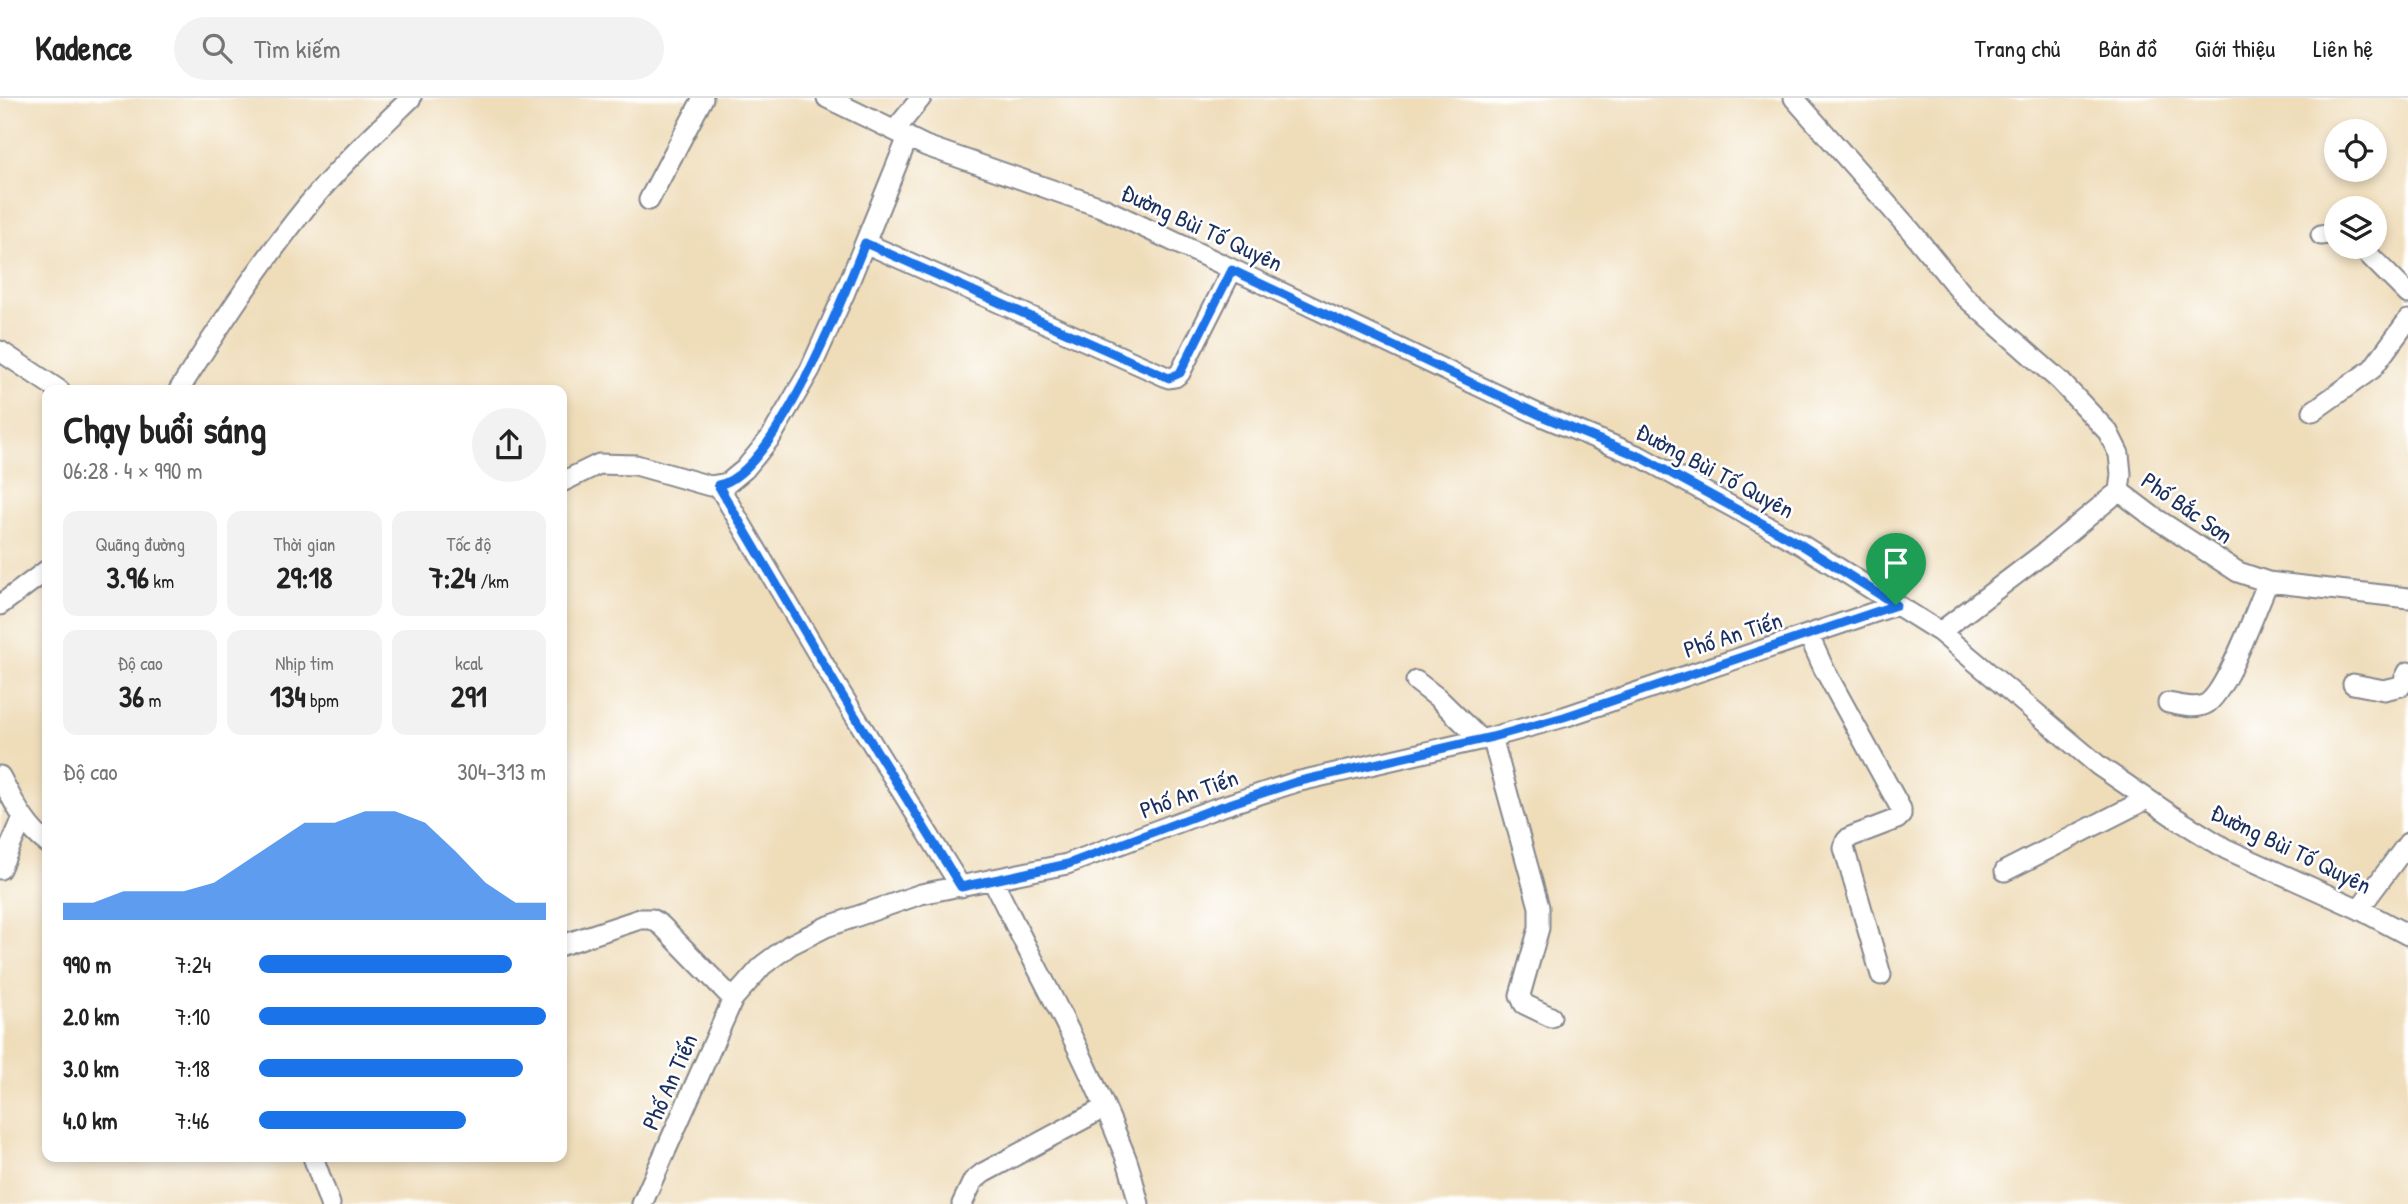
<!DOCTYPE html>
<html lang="vi">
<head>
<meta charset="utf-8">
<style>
	:root { --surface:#fff; --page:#f2f2f2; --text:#222; --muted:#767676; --line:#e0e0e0; --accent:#1a73e8 }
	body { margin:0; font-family:"Patrick Hand",sans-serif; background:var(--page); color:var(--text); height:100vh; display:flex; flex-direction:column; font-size:26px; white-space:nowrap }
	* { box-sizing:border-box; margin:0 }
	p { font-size:23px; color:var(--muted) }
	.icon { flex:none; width:38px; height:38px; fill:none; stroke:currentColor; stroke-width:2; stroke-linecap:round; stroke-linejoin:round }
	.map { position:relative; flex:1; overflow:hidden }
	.panel { position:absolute; left:42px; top:287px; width:525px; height:777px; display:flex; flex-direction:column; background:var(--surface); border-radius:14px; box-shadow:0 4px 10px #0003 }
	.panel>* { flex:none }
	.buttons { position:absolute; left:2324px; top:21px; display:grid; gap:14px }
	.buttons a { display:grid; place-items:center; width:63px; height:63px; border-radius:50%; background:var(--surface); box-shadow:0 4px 10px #0003; font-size:35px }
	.pin { position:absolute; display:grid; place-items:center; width:60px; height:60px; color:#fff; margin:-72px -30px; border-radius:50% 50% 50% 0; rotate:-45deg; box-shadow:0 0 7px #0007 }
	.pin .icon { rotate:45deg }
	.round { display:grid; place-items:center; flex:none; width:74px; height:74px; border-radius:37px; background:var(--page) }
	.headline { display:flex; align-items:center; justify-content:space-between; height:119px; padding:0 21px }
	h1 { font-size:38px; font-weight:800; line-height:52px }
	.stats { display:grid; grid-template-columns:repeat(3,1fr); gap:10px; height:119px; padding:7px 21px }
	.stats div { display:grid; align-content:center; border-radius:14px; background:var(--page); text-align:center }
	.stats b { font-size:30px; font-weight:800 }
	.stats small { font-size:19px; font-weight:400 }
	.stats p { font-size:19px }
	.chart { height:196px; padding:14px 21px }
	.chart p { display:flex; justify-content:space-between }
	.chart svg { width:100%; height:126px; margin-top:7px; fill:var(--accent); opacity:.7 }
	ul { padding:0 21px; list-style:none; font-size:23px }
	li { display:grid; grid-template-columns:112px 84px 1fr; align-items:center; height:52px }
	li i { height:18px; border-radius:9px; background:var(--accent) }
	header { display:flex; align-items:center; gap:42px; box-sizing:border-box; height:98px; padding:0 35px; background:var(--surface); border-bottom:2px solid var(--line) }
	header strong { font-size:33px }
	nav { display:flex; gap:38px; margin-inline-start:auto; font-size:24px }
	.search { width:490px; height:63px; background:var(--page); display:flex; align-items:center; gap:18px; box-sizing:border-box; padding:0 24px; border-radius:38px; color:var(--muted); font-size:26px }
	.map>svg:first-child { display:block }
</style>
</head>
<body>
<header>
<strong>Kadence</strong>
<div class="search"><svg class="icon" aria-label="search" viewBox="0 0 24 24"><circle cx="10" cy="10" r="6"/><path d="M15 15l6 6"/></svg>Tìm kiếm</div>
<nav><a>Trang chủ</a><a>Bản đồ</a><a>Giới thiệu</a><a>Liên hệ</a></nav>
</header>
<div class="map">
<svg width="2408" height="1106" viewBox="0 0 2408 1106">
	<rect width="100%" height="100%" fill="#fff"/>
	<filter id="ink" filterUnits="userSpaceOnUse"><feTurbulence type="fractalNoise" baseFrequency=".0143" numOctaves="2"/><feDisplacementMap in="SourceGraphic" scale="14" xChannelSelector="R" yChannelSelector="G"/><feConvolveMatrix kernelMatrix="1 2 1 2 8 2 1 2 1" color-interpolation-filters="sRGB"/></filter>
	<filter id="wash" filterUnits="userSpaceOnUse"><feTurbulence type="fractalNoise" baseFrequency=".00686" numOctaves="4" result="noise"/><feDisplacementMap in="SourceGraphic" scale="28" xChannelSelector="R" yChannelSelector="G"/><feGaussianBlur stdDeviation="1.57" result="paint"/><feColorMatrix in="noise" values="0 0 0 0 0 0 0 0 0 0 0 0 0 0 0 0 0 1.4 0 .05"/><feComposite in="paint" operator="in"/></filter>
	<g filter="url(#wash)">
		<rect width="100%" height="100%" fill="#efddba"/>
	</g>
	<g filter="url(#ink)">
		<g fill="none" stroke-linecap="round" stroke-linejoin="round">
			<defs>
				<path id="street" d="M827 0 926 48 1101 109 1544 319 1641 359 1800 446 1940 534 2099 668 2171 717 2226 751 2359 811 2408 837
					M1794 0 1911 133 1964 198 2060 283 2108 334 2119 356 2121 376 2119 393
					M895 32 921 0
					M649 102 703 0
					M2321 137 2336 135
					M865 145 1169 280 1175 279 1180 275 1232 172
					M2361 149 2408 196
					M0 253 59 292
					M179 292C219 229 260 166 307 108 339 69 375 35 411 0
					M2313 313 2372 271 2408 222
					M562 384 599 366 636 367 710 388 728 385 745 371 771 339 810 272 845 194 908 39
					M718 387 839 592 961 789
					M2119 393 2152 418 2238 474 2268 484 2408 500
					M0 507 47 472
					M1940 534 2044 455 2119 393
					M1809 538 1824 571 1901 711V717L1897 721 1850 739 1846 743 1844 750 1881 877
					M1416 583 1438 600 1481 642
					M2353 586 2384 592 2401 588 2408 574
					M2168 605C2180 607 2195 612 2206 606 2227 594 2257 508 2268 484
					M1492 639 1539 809V830L1520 897 1524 906 1551 919
					M0 678C13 702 24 728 47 745
					M0 771 23 720
					M2005 773 2147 701
					M992 781C1037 872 1087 960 1124 1055 1131 1071 1134 1089 1139 1106
					M2359 811 2408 745
					M562 847 640 821H652L662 828 733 901
					M313 1059 330 1106
					M642 1106 733 901 763 867 790 847 826 829 921 796 1067 766 1214 711 1296 684 1492 639 1564 619 1896 507
					M962 1106 973 1083 983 1075 1104 1010"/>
			</defs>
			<use href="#street" stroke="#85868c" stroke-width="23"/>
			<use href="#street" stroke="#fff" stroke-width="19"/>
		</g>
	</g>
	<g fill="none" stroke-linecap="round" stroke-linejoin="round" filter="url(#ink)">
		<defs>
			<path id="route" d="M865 145 1169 280 1180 275 1232 172 1544 319 1641 359 1800 446 1896 507 1564 619 1492 639 1296 684 1214 711 1068 766 961 789 839 592 718 387C775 376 844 197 865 145Z"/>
		</defs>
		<use href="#route" stroke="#fff" stroke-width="14"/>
		<use href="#route" stroke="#1a73e8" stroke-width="9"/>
	</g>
	<g text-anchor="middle" stroke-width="5" stroke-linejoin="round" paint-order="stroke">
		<g font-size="24" fill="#1b2f5e" stroke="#fff">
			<text transform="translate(1202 130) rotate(25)" y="8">Đường Bùi Tố Quyên</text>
			<text transform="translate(1715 373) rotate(28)" y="8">Đường Bùi Tố Quyên</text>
			<text transform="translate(2187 410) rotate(35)" y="8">Phố Bắc Sơn</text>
			<text transform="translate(1733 537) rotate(-18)" y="8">Phố An Tiến</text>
			<text transform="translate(1189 696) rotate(-20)" y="8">Phố An Tiến</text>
			<text transform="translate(2291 751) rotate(26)" y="8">Đường Bùi Tố Quyên</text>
			<text transform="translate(670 984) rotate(-66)" y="8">Phố An Tiến</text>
		</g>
	</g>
</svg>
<div class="buttons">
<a><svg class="icon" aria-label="locate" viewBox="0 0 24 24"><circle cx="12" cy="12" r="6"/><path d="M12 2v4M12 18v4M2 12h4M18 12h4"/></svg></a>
<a><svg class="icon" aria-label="layers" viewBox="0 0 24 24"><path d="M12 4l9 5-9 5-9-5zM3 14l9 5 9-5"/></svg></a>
</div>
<div class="pin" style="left:1896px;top:507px;background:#1e9e55"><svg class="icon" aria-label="arrive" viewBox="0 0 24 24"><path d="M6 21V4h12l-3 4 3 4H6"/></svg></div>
<section class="panel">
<div class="headline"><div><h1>Chạy buổi sáng</h1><p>06:28 · 4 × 990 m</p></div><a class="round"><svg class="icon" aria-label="share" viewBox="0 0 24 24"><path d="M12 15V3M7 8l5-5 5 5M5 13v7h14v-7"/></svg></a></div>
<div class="stats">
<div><p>Quãng đường</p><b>3.96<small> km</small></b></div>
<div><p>Thời gian</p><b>29:18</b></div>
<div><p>Tốc độ</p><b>7:24<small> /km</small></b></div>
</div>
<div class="stats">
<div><p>Độ cao</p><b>36<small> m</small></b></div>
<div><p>Nhịp tim</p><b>134<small> bpm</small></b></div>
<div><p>kcal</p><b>291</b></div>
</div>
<div class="chart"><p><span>Độ cao</span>304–313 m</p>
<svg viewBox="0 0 160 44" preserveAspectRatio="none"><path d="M0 44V38L10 38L20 34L30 34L40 34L50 31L60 24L70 17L80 10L90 10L100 6L110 6L120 10L130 20L140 31L150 38L160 38V44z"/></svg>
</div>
<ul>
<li><b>990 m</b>7:24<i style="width:88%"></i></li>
<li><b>2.0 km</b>7:10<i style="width:100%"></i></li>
<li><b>3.0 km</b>7:18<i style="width:92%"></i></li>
<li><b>4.0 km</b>7:46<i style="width:72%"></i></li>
</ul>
</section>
</div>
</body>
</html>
